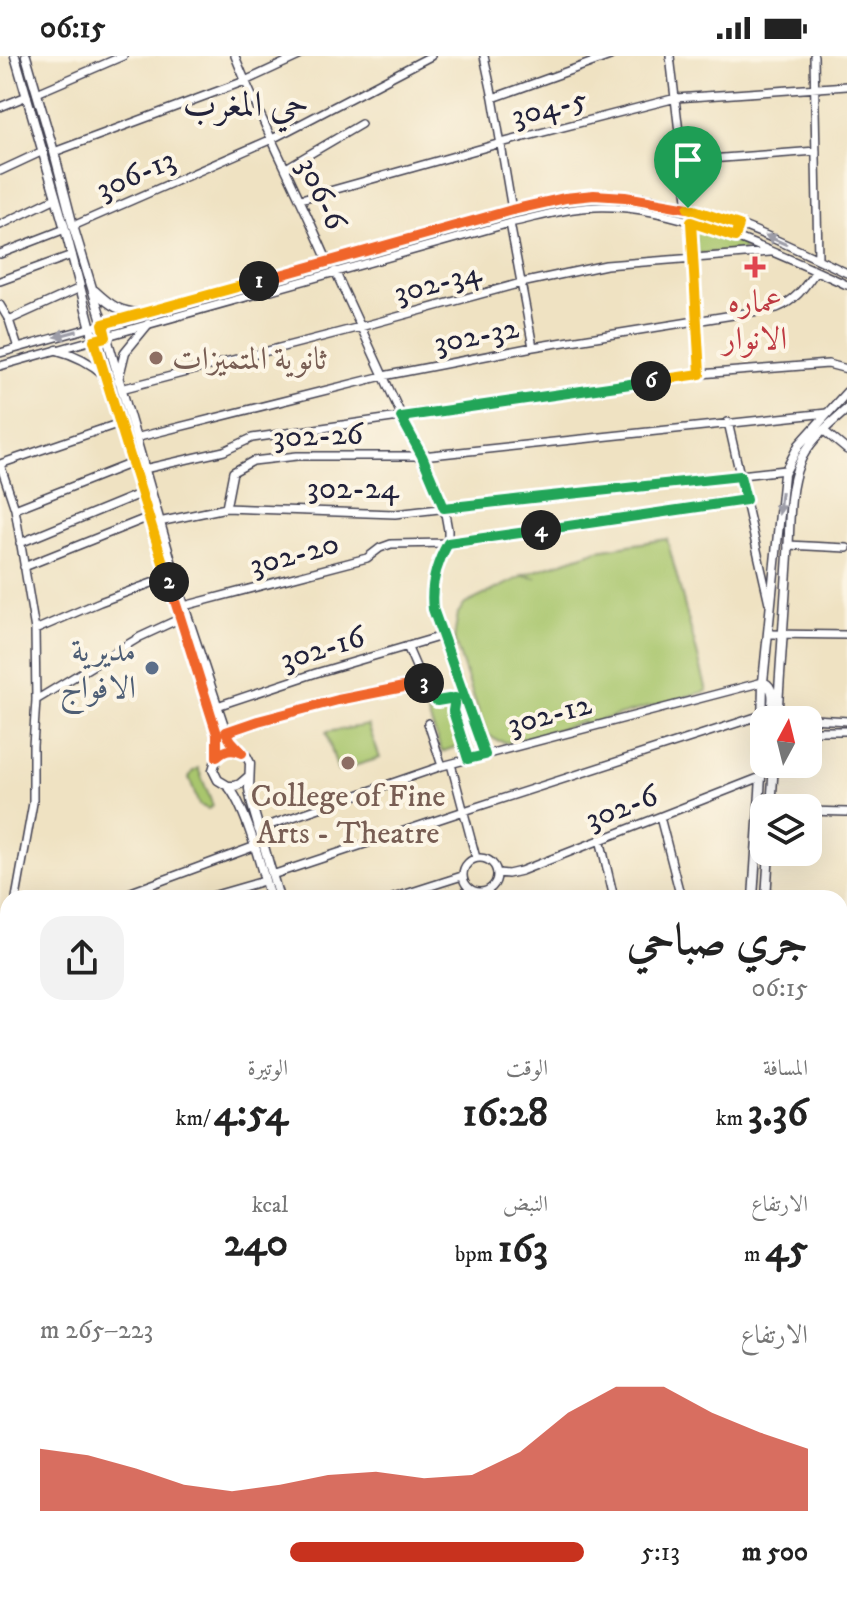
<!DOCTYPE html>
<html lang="ar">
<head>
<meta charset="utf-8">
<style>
	:root { --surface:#fff; --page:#f2f2f2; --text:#222; --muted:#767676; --accent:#c8321e }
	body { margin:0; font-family:"IM FELL DW Pica",Amiri,serif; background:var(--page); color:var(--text); direction:rtl; height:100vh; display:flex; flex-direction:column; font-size:30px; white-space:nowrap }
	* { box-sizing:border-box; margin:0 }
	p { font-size:26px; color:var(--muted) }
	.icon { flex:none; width:44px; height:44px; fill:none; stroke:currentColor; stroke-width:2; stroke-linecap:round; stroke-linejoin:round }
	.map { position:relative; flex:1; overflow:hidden; direction:ltr }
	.details { position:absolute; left:0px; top:834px; width:848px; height:710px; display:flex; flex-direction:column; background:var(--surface); border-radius:24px 24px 0 0; box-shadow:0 8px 32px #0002; direction:rtl }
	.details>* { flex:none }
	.needle { width:52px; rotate:7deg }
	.controls { position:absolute; left:750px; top:650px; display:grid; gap:16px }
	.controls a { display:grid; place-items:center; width:72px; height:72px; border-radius:16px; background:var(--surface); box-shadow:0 8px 32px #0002; font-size:40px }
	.pin { position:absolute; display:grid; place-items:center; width:68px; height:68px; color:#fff; margin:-82px -34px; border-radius:50% 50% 50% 0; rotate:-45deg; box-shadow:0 0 8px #0007 }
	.pin .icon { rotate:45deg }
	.km { position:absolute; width:40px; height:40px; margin:-20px; border-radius:50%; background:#222; color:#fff; font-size:22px; line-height:40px; text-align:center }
	.round { display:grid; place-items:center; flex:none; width:84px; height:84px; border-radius:24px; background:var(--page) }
	.summary { display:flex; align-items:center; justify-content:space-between; height:136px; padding:0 40px }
	h1 { font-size:44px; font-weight:700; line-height:60px }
	.metrics { display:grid; grid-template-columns:repeat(3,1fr); gap:12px; height:136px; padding:8px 40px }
	.metrics div { display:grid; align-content:center }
	.metrics b { font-size:40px; font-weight:700 }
	.metrics small { font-size:22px; font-weight:400 }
	.metrics p { font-size:22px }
	.chart { height:224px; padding:16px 40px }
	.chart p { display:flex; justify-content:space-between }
	.chart svg { width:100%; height:144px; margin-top:8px; fill:var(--accent); opacity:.7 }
	ul { padding:0 40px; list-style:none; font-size:26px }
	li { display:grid; grid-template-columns:128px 96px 1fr; align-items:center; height:60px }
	li i { height:20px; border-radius:10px; background:var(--accent) }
	.status { display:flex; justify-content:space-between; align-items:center; height:56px; padding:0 40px; background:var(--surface); direction:ltr }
	.status svg { height:22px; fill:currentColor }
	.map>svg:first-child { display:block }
</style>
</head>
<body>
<div class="status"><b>06:15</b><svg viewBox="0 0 49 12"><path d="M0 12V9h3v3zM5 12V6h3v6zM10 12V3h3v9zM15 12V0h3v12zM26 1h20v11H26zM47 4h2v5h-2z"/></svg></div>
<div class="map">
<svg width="847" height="1543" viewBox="0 0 847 1543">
	<rect width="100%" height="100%" fill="#fcf5e5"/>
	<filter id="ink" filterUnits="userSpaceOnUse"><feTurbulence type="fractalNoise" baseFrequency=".0125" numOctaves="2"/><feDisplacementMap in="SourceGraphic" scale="16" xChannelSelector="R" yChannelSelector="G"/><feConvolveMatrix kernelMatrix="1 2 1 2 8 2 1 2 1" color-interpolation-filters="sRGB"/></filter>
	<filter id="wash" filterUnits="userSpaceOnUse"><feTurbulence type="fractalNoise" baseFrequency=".006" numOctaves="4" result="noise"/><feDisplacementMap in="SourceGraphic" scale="32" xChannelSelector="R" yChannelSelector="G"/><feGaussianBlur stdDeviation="1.8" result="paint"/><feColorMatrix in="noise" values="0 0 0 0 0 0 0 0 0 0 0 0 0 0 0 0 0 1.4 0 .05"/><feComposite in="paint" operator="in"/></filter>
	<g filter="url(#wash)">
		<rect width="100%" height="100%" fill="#efe2c2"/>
		<path fill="#a9c66d" stroke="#667454" stroke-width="2" d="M694 171 744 189 745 191 743 194 697 198Z
			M667 483 707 635 583 669 584 666 508 687 496 684 486 677 454 583 458 557 465 548 523 520 537 522 523 519 598 494Z
			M445 652 458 690 442 696 428 658Z
			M368 669 380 702 338 715 326 676Z
			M198 712 213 750 208 753 199 749 189 722 192 716Z
			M847 1032V1176L840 1177V1034Z
			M0 1166 8 1177V1226L0 1237Z
			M278 1536H349L338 1543H284Z
			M376 1536H403L410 1543H364Z"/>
	</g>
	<g filter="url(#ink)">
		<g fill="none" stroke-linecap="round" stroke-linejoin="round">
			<defs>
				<path id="minor" d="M235 0C263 70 298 136 328 206
					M484 0 493 42 512 154
					M670 0 688 152
					M814 0 818 203
					M37 37 123 0
					M493 42 610 0
					M0 51 27 40
					M54 96 245 25 299 0
					M683 105 816 95
					M286 112 361 68
					M0 115 43 95
					M301 143 501 87 676 42 847 30
					M691 166 700 318
					M510 167 533 291
					M0 169 56 142
					M73 170 272 83 431 0
					M0 198 65 173
					M335 215 444 452 448 474V487L439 504 431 535 433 553 485 699
					M0 225 72 199
					M0 249 9 264 80 232
					M9 264 18 292
					M0 297 512 154C538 148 564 141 590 140 679 134 769 180 847 217
					M0 310 510 167C538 161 566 152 595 151 676 148 774 196 847 229
					M121 333 360 271 521 227 606 209 770 196
					M728 366 769 547
					M823 374 847 394
					M135 382 383 320 533 291 777 252C796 244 804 232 816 215
					M0 408 15 453 35 574 36 644 33 690V747L16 842
					M0 408 120 367
					M144 413 224 395 252 382 700 318 828 308 847 313
					M226 452 233 416 253 405 297 400H422L827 357
					M15 453 132 407
					M159 466 226 452 395 458 785 414
					M20 487 142 437
					M788 489 847 492
					M24 511 149 461
					M184 550 367 502 380 492 391 488 448 487 746 444
					M35 574 100 546 168 521
					M768 578 847 579
					M407 590 423 627
					M457 641 453 649V655L468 703
					M36 644 140 581 181 562
					M217 650 316 617 442 580
					M778 653C799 665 823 663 847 665
					M428 667 442 710
					M808 675H847
					M226 676C289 654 354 639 420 627L428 630 433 642 437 645 455 642
					M451 708 476 802
					M808 755 847 756
					M660 761 681 842
					M258 773 442 710 763 626
					M600 783 614 842
					M463 819a17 17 0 1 1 34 0a17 17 0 1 1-34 0Z
					M498 817 508 818 521 815 761 721
					M272 819 464 755 762 659
					M115 842 253 791
					M205 842 264 825
					M393 842 462 820
					M840 875 847 873
					M0 1034C11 997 0 957 2 920 3 907 5 894 8 882
					M0 1103 8 1105
					M0 1152 8 1163
					M0 1250 8 1245
					M0 1313 8 1305
					M0 1323 8 1332
					M0 1420 8 1427
					M0 1506 8 1498
					M0 1532 8 1524
					M180 1536 186 1543
					M271 1536 276 1543
					M407 1536 414 1543
					M499 1537 524 1536
					M154 1538 158 1543
					M0 1541 2 1543
					M107 1543 114 1536
					M203 1543 213 1536
					M354 1543 365 1536"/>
				<path id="major" d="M15 0 65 173 94 284 217 678V701L213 714 218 724 228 730H235L240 728 248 721
					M26 0 54 96 73 170 103 268 184 550 226 676 231 685 247 701 250 707 249 733 252 749 279 842
					M95 235C112 251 119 255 143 258
					M57 294C76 299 90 306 105 319
					M118 324 125 296 148 268
					M763 626C778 632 771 651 770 664
					M777 664C781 609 784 554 788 499 790 470 788 435 799 408 808 385 829 369 847 353
					M228 730C247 753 261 812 270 842
					M771 752 774 708
					M753 842 761 721 763 626 784 418 799 389 847 336
					M766 842 769 796
					M840 1000 847 998
					M840 1009 847 1007
					M840 1018 847 1016
					M840 1027 847 1026
					M0 1125 8 1127
					M492 1536 495 1543
					M503 1536 505 1543
					M731 1536 732 1543
					M738 1536V1543
					M746 1536V1543
					M753 1536 754 1543"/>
			</defs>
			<use href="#minor" stroke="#413f4f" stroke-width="10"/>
			<use href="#major" stroke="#413f4f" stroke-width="11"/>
			<use href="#minor" stroke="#fff" stroke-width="7"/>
			<use href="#major" stroke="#fff" stroke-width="8"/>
		</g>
		<defs><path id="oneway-solid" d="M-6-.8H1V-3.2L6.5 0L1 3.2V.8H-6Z" transform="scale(2)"/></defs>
		<g fill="#9c9ca7">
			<use href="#oneway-solid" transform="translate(776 184) rotate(-156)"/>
			<use href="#oneway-solid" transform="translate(66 278) rotate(165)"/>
			<use href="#oneway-solid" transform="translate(780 447) rotate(96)"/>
		</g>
	</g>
	<g fill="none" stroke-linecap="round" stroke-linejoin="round" filter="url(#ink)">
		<defs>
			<path id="split-1" d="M259 225 512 154 565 142 594 139 625 141 688 152"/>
			<path id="split-2" d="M169 526 94 284 106 281 103 268 259 225"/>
			<path id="split-3" d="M169 526 217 678V701C225 693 233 692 242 697L231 685 226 676 258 665 338 644 424 627"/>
			<path id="split-4" d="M424 627C432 631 430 640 437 645L455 642 453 655 468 703 485 699 433 553C430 529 436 508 448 487L541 474"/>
			<path id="split-5" d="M532 442 740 420 746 444 541 474"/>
			<path id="split-6" d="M532 442 444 452 422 400 401 361 651 325"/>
			<path id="split-7" d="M651 325 700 318 691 166 735 181 739 169 688 152"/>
		</defs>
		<use href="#split-1" stroke="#fff" stroke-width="16"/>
		<use href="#split-2" stroke="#fff" stroke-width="16"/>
		<use href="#split-3" stroke="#fff" stroke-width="16"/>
		<use href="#split-4" stroke="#fff" stroke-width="16"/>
		<use href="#split-5" stroke="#fff" stroke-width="16"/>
		<use href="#split-6" stroke="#fff" stroke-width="16"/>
		<use href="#split-7" stroke="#fff" stroke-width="16"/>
		<use href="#split-1" stroke="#f0652b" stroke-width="10"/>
		<use href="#split-2" stroke="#f5b400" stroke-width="10"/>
		<use href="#split-3" stroke="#f0652b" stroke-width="10"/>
		<use href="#split-4" stroke="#22a559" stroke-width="10"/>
		<use href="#split-5" stroke="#22a559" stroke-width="10"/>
		<use href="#split-6" stroke="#22a559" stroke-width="10"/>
		<use href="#split-7" stroke="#f5b400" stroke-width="10"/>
	</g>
	<path fill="#e0444e" stroke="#fcf5e5" stroke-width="3" d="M751 199h8v8h8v8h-8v8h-8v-8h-8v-8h8z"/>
	<g fill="#8d6e63" stroke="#fcf5e5" stroke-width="3">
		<circle cx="156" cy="302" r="8"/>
		<circle cx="348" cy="707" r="8"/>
	</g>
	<circle fill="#5c6f8a" stroke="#fcf5e5" stroke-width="3" cx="152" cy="612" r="8"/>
	<g text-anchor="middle" stroke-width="8" stroke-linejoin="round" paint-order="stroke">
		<g font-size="32" fill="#22223b" stroke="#fcf5e5">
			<text transform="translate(549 50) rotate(-14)" y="11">304-5</text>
			<text transform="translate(135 117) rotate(-24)" y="11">306-13</text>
			<text transform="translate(323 137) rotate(65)" y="11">306-6</text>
			<text transform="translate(437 225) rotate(-15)" y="11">302-34</text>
			<text transform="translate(476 278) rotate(-11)" y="11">302-32</text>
			<text transform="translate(318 378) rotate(-2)" y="11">302-26</text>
			<text x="353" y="442">302-24</text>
			<text transform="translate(294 497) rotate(-15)" y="11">302-20</text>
			<text transform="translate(322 591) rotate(-17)" y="11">302-16</text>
			<text transform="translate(549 657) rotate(-15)" y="11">302-12</text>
			<text transform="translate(621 750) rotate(-21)" y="11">302-6</text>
		</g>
		<g font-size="32" fill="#be3a42" stroke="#fcf5e5">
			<text x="755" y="256">عماره<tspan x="755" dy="37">الانوار</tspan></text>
		</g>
		<g font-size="32" fill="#785e54" stroke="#fcf5e5" text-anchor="start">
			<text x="172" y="313">ثانوية المتميزات</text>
			<text x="348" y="750" text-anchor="middle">College of Fine<tspan x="348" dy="37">Arts - Theatre</tspan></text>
		</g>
		<g font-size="32" fill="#4e5e75" stroke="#fcf5e5" text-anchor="end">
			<text x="136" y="605">مديرية<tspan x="136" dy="37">الافواج</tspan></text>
		</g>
		<g font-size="36" fill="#22223b" stroke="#fcf5e5">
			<text x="246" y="60">حي المغرب</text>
		</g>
	</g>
</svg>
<div class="controls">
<a><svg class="needle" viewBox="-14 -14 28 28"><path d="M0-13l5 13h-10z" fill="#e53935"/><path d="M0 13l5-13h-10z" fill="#767676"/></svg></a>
<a><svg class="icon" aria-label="layers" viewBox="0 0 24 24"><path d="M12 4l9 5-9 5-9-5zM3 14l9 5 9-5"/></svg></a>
</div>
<div class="pin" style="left:688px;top:152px;background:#1e9e55"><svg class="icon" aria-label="arrive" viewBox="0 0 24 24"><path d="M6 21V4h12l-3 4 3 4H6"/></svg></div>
<b class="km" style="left:259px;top:225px">1</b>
<b class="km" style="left:169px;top:526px">2</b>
<b class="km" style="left:424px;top:627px">3</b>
<b class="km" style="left:541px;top:474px">4</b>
<b class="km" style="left:651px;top:325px">6</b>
<section class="details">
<div class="summary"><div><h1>جري صباحي</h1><p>06:15</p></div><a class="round"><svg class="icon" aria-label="share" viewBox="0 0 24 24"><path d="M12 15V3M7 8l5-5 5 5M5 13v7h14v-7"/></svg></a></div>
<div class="metrics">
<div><p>المسافة</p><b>3.36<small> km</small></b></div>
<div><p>الوقت</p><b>16:28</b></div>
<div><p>الوتيرة</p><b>4:54<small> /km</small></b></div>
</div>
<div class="metrics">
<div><p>الارتفاع</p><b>45<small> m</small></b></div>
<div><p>النبض</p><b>163<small> bpm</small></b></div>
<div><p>kcal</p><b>240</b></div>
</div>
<div class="chart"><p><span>الارتفاع</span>223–265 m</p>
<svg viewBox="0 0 160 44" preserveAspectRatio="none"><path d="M0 44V25L10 27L20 31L30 36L40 38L50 36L60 33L70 32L80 34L90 33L100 26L110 14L120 6L130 6L140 14L150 20L160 25V44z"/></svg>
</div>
<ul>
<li><b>500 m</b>5:13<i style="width:54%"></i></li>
</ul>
</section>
</div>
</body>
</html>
